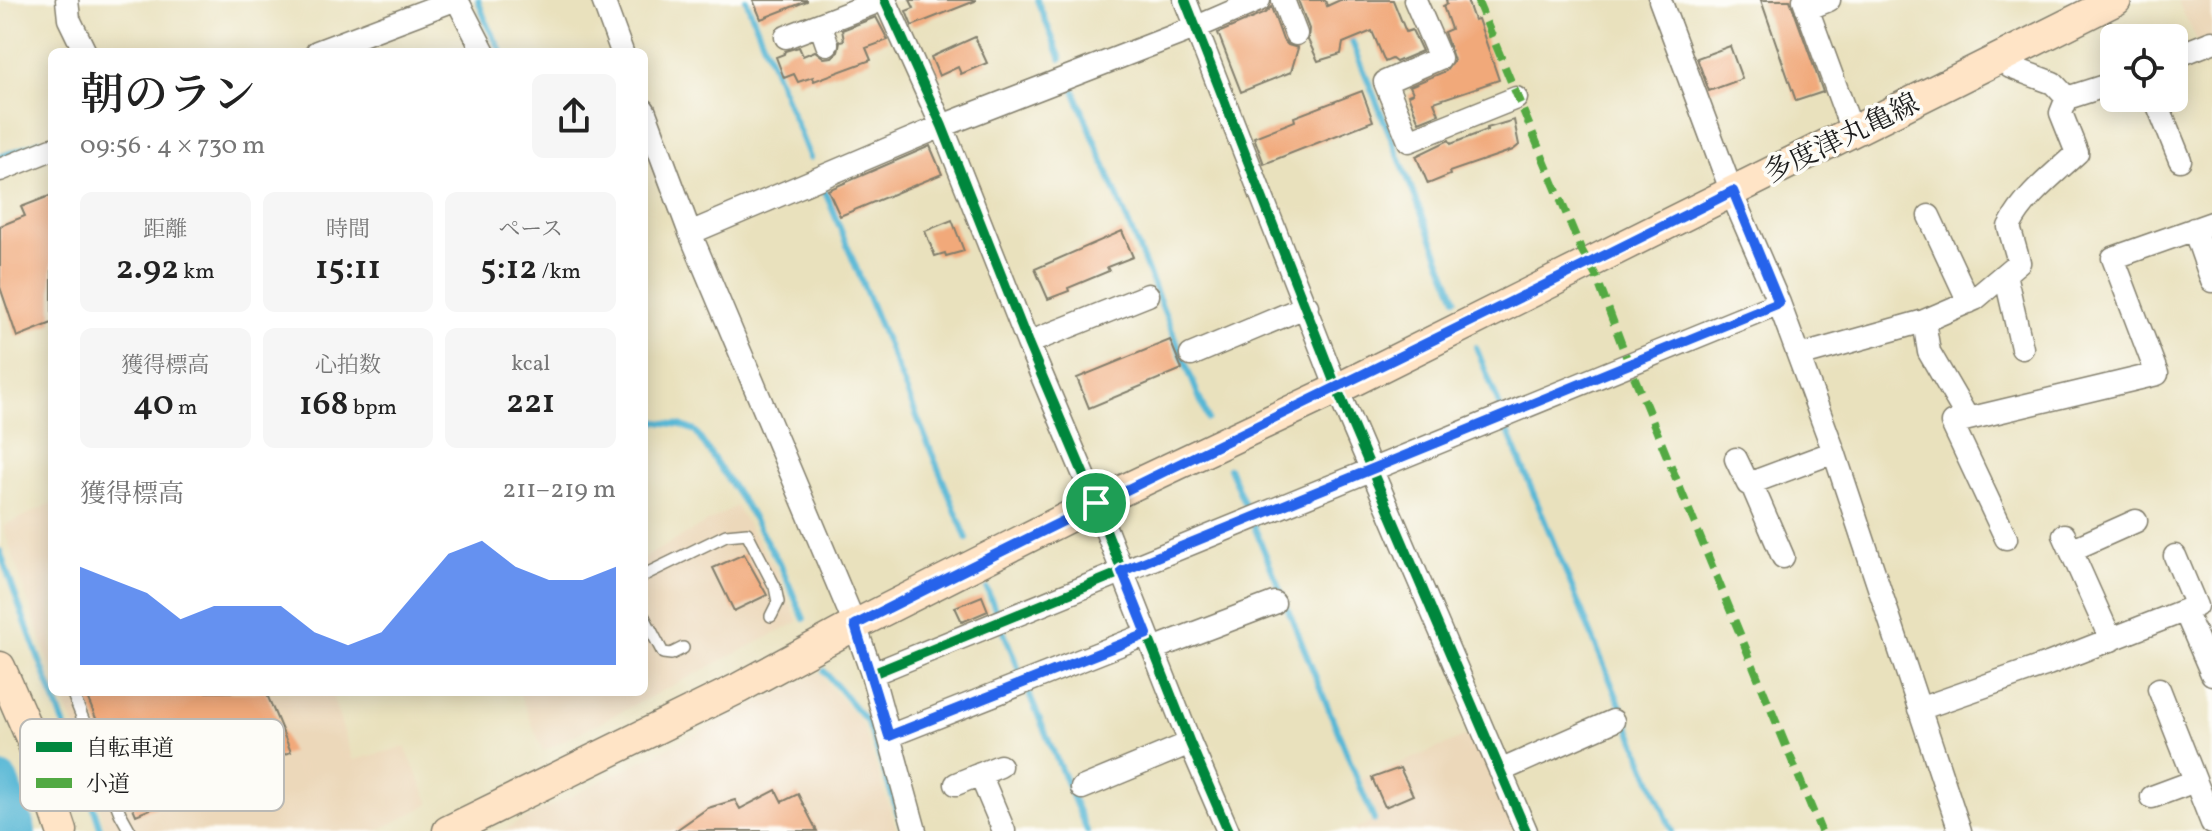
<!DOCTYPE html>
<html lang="ja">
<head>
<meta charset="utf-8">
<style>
	:root { --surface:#fff; --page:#f6f6f6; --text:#222; --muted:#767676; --accent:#2563eb }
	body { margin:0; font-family:Vollkorn,"Noto Serif JP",serif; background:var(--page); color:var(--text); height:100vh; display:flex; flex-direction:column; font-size:30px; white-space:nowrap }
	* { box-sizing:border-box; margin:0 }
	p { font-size:26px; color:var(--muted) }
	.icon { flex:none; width:44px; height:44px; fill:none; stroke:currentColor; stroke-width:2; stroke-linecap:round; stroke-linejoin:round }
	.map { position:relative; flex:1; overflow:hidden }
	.panel { position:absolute; left:48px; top:48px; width:600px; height:648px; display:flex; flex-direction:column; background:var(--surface); border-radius:12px; box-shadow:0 4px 20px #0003 }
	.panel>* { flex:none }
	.tools { position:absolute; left:2100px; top:24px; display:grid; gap:16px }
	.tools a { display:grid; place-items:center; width:88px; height:88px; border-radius:12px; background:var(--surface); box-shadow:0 4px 20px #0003; font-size:40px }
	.pin { position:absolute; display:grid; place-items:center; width:68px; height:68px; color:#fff; margin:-34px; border:4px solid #fff; border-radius:50%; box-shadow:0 2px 8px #0007 }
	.round { display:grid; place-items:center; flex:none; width:84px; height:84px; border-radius:12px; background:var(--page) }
	.summary { display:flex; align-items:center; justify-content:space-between; height:136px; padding:0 32px }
	h1 { font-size:44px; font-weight:600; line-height:60px }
	.figures { display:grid; grid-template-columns:repeat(3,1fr); gap:12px; height:136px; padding:8px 32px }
	.figures div { display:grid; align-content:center; border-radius:12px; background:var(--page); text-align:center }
	.figures b { font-size:34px; font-weight:600 }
	.figures small { font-size:22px; font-weight:400 }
	.figures p { font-size:22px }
	.chart { height:224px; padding:16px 32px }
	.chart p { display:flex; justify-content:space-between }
	.chart svg { width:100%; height:144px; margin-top:8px; fill:var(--accent); opacity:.7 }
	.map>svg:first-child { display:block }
</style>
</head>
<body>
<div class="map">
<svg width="2212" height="831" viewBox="0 0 2212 831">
	<rect width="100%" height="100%" fill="#fdfcf7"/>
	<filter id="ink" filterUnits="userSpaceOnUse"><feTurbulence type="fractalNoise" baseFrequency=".0125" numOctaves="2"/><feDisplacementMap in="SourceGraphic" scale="16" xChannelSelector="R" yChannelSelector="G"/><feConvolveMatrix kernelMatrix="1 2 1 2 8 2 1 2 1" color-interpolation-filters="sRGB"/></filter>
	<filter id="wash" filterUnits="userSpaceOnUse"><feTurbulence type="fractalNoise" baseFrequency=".006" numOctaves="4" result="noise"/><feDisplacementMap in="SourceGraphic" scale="32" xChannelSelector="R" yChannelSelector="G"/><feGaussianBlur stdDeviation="1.8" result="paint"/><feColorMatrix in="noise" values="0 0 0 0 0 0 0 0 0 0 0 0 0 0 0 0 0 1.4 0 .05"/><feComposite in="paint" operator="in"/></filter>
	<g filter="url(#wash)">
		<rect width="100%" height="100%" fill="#e9e1bd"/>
		<path fill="#ecd8ba" d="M2177 0H2212V39L2199 44Z
			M52 503V672L3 526Z
			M736 506 776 570 798 622 543 751 519 692H644V558Z
			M820 672 828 685 862 723 897 831H501Z
			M60 692H331L353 760 405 747 430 804 377 831H106L80 740Z
			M1474 733 1515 831H1349L1378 819 1362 779Z"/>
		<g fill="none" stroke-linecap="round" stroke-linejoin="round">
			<path stroke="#57b7d5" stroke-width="6" d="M478 0 488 27 502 52
				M746 0 810 158
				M1037 0 1061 59
				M1349 34 1456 298
				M1074 90 1208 419
				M0 157 41 141
				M824 189 967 539
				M1476 347 1502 412
				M644 420 680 425 695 431 747 508 781 566 804 619
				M1505 424 1672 831
				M1229 468 1250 516
				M1254 526 1374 820
				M0 551C31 645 72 736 101 831
				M987 589 999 619
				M1003 630 1021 675
				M824 671 868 723 903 828
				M1029 694 1087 831"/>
			<path stroke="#57b7d5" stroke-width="38" d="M0 782 17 831"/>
		</g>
		<g id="blocks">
			<path fill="#f1a97a" d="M753 0H807V1L761 19Z
				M910 0H975V1L912 26 906 11 914 8Z
				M1298 0H1325L1327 6 1340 0H1393L1406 32 1412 30 1422 51 1396 62 1392 59 1385 62 1372 31 1343 43 1341 54 1318 61 1308 40 1309 29Z
				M1446 0H1467L1474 20 1478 19 1499 80 1434 102 1439 114 1419 122 1408 95 1413 93 1410 86 1446 71 1454 60 1444 32 1451 29 1443 6 1447 4Z
				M1761 0H1790L1823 92 1796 101Z
				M1271 7 1283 40 1288 45 1298 48 1291 72 1241 92 1218 33 1265 13Z
				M876 17 888 40 866 48 871 60 814 81 813 77 798 82 794 74 784 78 776 57 784 54 785 51 799 47 803 56 815 51 824 58 832 57 838 52 840 41 844 40 842 30Z
				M975 37 987 63 961 74 958 67 939 76 931 57Z
				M1730 46 1742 79 1709 91 1697 58Z
				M1362 91 1373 121 1264 164 1254 137 1295 121 1294 117Z
				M1514 120 1519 145 1513 150 1449 172 1450 175 1428 184 1416 156 1449 140 1451 144 1487 130V128Z
				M930 146 942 174 840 216 828 190Z
				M52 195V323L17 337 0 287V226L25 216 21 207Z
				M952 220 964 251 946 256 945 253 935 256 925 231Z
				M1122 231 1133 257 1107 267 1109 271 1068 288 1069 291 1048 299 1035 269Z
				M1170 340 1182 369 1089 408 1077 378Z
				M744 554 767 595 734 611 713 568Z
				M982 596 988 611 962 622 955 607Z
				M85 692H266L291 752 136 815Z
				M1400 768 1413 795 1385 807 1372 778Z
				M776 790 782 802 798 794 817 831H675L708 808 735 800 740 809Z"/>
		</g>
	</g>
	<g filter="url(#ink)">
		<use href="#blocks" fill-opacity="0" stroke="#827e6c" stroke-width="2"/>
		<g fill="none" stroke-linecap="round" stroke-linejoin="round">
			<defs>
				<path id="lane" d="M644 575 726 535 747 533 775 587 778 602 771 616
					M644 617 663 653 671 654 683 648
					M93 744 120 813 130 831
					M41 763 93 744 72 692"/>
				<path id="street" d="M67 0 69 19 85 52
					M457 0 484 52
					M603 0 622 52
					M885 0 942 126 1028 343 1089 487 1190 743 1228 831
					M1185 0 1337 389 1526 831
					M1283 0 1296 34
					M1415 0 1440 58 1385 82 1409 141 1516 98
					M1660 0 1737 206 1779 303 1834 452 1960 831
					M1804 0 1852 131
					M1807 9 1829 0
					M820 24 827 44
					M786 37 882 0
					M317 52 454 0
					M2002 57 2010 67 2053 83 2067 98
					M2174 57 2212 42
					M2155 98 2180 160
					M644 110 690 233 855 625 872 674 915 831
					M0 170 52 149
					M1929 216 1969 302
					M2194 229 2212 281
					M690 233 942 126 1197 27 1259 0
					M2005 274 2022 348
					M1924 321 1929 352 1968 419 1952 423 2006 538
					M1028 343 1148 295
					M1191 355 1307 306
					M1799 356 1924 321 1975 299 2019 262 2009 227C2024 197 2052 176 2077 153L2061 113 2067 98 2114 83
					M1968 419 2157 374 2113 258 2212 223
					M1736 459 1748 484 1834 452
					M1751 483 1783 557
					M2064 535 2111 640
					M2071 550 2136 521
					M2185 611 2212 674
					M1153 649 1274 603
					M872 674 1779 303
					M2159 689 2212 823
					M1919 709 2048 664 2196 606 2175 556
					M889 736 1147 634
					M1500 771 1613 721
					M980 774 1004 831
					M956 784 1000 766
					M1082 788 1190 743
					M2152 797 2195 781"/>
				<path id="secondary" d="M0 667 31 738 62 831
					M448 831 739 688 855 625 1096 503 1337 389 2116 0"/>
			</defs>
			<use href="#lane" stroke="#827e6c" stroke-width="14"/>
			<use href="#street" stroke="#827e6c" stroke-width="25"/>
			<use href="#secondary" stroke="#827e6c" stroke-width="33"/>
			<use href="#lane" stroke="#fff" stroke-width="11"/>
			<use href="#street" stroke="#fff" stroke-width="22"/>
			<use href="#secondary" stroke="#ffe4c6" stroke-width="30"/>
			<path stroke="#52a943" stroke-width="8" stroke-dasharray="16 8" stroke-linecap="butt" d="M1477 0 1581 249 1596 276 1629 364 1821 831"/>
			<defs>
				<path id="cycleway" d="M885 0 942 126 1028 343 1089 487 1190 743 1228 831
					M1185 0 1337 389 1526 831
					M872 674 1779 303"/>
			</defs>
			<use href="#cycleway" stroke="#fdfcf7" stroke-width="15"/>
			<use href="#cycleway" stroke="#00873e" stroke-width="10"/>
		</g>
	</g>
	<g fill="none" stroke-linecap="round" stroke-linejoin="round" filter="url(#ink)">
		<defs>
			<path id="route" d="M1733 191 1779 303 1122 571 1147 634 889 736 855 625C1146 477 1442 339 1733 191Z"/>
		</defs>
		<use href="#route" stroke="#fff" stroke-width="16"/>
		<use href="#route" stroke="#2563eb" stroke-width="10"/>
	</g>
	<g text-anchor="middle" stroke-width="7" stroke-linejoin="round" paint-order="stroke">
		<g font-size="28" fill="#1c1c1c" stroke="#fdfcf7">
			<text transform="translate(1841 137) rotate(-26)" y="10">多度津丸亀線</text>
		</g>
	</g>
	<rect x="20" y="719" width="264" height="92" rx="12" fill="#fdfcf7" stroke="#bab9b5" stroke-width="2"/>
	<rect x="36" y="742" width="36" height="10" fill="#00873e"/>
	<rect x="36" y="778" width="36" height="10" fill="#52a943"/>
	<g font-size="22" fill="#1c1c1c">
		<text x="86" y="755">自転車道</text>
		<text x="86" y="791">小道</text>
	</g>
</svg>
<div class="tools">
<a><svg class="icon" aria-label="locate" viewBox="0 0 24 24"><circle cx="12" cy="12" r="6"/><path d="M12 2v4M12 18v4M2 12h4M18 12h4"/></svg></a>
</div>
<div class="pin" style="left:1096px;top:503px;background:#1e9e55"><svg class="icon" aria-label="arrive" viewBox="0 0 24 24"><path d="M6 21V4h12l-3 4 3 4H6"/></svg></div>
<section class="panel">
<div class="summary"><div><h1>朝のラン</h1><p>09:56 · 4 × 730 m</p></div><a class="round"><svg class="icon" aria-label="share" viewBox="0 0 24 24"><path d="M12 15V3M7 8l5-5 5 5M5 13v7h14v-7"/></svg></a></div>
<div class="figures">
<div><p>距離</p><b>2.92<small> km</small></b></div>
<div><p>時間</p><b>15:11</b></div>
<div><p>ペース</p><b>5:12<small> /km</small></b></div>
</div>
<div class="figures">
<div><p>獲得標高</p><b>40<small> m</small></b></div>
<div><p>心拍数</p><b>168<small> bpm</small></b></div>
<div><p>kcal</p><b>221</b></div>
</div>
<div class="chart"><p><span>獲得標高</span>211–219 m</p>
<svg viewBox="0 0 160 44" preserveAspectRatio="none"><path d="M0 44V14L10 18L20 22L30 30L40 26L50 26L60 26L70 34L80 38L90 34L100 22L110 10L120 6L130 14L140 18L150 18L160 14V44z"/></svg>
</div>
</section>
</div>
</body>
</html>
